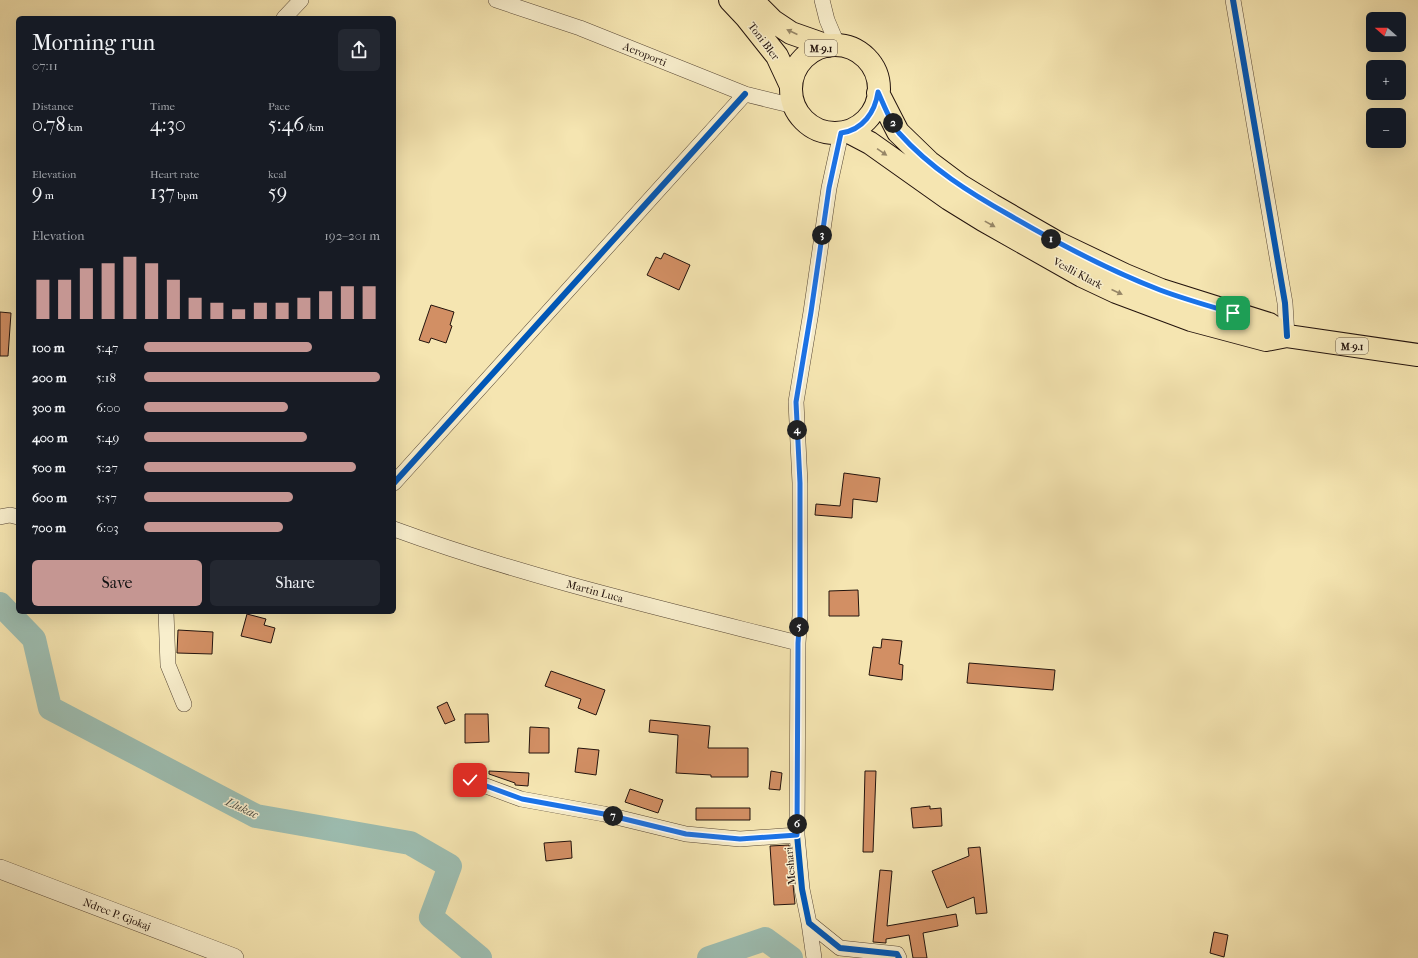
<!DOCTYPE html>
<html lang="en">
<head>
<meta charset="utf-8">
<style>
	:root { --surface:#171b24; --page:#242831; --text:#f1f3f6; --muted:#9ea1a6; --accent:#c59692 }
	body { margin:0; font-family:"IM FELL French Canon",serif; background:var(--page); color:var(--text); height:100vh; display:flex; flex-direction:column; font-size:15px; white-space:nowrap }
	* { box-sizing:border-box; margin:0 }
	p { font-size:13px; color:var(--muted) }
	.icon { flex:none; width:22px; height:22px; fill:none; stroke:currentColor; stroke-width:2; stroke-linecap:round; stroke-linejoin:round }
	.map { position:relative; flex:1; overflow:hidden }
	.panel { position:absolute; left:16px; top:16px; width:380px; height:598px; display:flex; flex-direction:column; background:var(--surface); border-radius:6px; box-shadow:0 4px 16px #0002 }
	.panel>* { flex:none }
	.needle { width:26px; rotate:290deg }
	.tools { position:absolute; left:1366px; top:12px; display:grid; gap:8px }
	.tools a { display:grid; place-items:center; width:40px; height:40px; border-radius:6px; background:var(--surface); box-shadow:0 4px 16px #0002; font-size:20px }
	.pin { position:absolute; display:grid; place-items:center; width:34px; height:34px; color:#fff; margin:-17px; border-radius:8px; box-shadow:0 2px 6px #0006 }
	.km { position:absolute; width:20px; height:20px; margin:-10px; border-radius:50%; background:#222; color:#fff; font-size:11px; line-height:20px; text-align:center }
	.round { display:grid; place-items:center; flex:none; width:42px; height:42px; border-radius:6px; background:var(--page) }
	.summary { display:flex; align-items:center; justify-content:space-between; height:68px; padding:0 16px }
	h1 { font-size:22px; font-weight:600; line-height:30px }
	.stats { display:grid; grid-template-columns:repeat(3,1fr); gap:6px; height:68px; padding:4px 16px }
	.stats div { display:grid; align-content:center }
	.stats b { font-size:20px; font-weight:600 }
	.stats small { font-size:11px; font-weight:400 }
	.stats p { font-size:11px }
	.chart { height:112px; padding:8px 16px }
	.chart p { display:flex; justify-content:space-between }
	.chart svg { width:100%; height:72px; margin-top:4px; stroke:var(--accent); stroke-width:6 }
	.button { display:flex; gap:8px; margin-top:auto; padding:8px 16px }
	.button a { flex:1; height:46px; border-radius:6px; background:var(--accent); color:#111; font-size:16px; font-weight:600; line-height:46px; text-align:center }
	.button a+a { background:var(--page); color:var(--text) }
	ul { padding:0 16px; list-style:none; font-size:13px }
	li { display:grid; grid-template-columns:64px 48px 1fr; align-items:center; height:30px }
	li i { height:10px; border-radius:5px; background:var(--accent) }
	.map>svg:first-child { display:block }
</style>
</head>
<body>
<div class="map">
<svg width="1418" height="958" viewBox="0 0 1418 958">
	<rect width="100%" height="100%" fill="#f5e5b1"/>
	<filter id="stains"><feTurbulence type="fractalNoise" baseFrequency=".005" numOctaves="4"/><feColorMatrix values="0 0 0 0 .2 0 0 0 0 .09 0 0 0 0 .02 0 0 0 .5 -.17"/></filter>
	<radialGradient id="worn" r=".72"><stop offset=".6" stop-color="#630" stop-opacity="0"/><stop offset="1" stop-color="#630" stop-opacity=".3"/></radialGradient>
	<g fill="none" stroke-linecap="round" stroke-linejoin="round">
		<path stroke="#9dbeb2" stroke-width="24" d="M0 604 34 639 50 708 256 816 410 843 450 866 431 917 480 958
			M709 958 765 939 791 958"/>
	</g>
	<path fill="#d28f64" stroke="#23130d" d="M664 253 690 265 679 290 647 275 656 257 661 259Z
		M431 305 454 312 450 325 452 326 446 343 431 338 429 343 419 340Z
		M0 312 11 313 8 356H0Z
		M844 473 880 478 877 502 853 499 852 518 815 515 816 504 840 506Z
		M858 590 859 616H829V591Z
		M247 614 266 619 264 625 275 628 271 643 241 636Z
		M178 630 213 632 212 654 177 653Z
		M882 639 902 641 899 664 903 665 902 680 869 675 873 647 881 648Z
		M969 663 1055 670 1053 690 967 683Z
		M551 671 605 690 596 715 578 708 581 699 545 686Z
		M447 702 455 720 445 724 437 707Z
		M465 714H488L489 742 465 743Z
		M650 720 710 726 708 748H748V777H711V775L676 773 678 735 649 732Z
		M530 727 549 728V753H529Z
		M578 748 599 750 596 775 575 772Z
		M489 771 529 773 528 786 515 785V783L489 774Z
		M771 771 782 773 780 790 769 789Z
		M865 771H876L873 852H863Z
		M630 789 663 800 658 813 625 802Z
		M930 806V809L941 808 942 826 913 828 911 808Z
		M696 808H750V820H696Z
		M571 841 572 858 546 861 544 843Z
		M789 845 795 904 774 905 770 846Z
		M980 847 987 913 976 914 974 897 947 908 932 871 969 856 968 848Z
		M880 870 892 871 887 926 956 914 958 926 923 933 927 958H913L909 935 886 939V943L873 942Z
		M1214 932 1228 935 1224 957 1210 953Z"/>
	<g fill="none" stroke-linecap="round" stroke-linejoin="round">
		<defs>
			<path id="minor" d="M496 0 580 28 745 94 794 106
				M822 0 827 20 838 46
				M1233 0 1285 303 1287 336
				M284 18 301 0
				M841 133 829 188 811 312 796 402 800 483V616L798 643 797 835 802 889 809 923 840 948 897 954 899 958
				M394 483 745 94
				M0 517 10 515 18 517
				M394 529C525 577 663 609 798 643
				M166 612 168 665 184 704
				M470 780 521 799 604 814 686 834 740 839 797 835
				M809 923 814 958"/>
			<path id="tertiary" d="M0 869 234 958"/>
			<path id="primary" d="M730 0 746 17 777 56 791 86
				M752 0 773 21 791 33 828 46
				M791 89a44 44 0 1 1 88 0a44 44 0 1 1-88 0Z
				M878 93 898 132 929 162 961 186 992 205 1058 243 1125 275 1161 290 1269 324 1287 336
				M849 132 870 143 949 199 983 220 1082 276 1116 292 1191 320 1266 340 1287 336 1418 355"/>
		</defs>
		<use href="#minor" stroke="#584836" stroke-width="16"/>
		<use href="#tertiary" stroke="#584836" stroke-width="20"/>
		<use href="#primary" stroke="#23130d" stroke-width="24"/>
		<use href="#minor" stroke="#f8eecc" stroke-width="15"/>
		<use href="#tertiary" stroke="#f8eecc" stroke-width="19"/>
		<use href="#primary" stroke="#f5e5b1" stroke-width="22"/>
		<defs>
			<path id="cycleway" d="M1233 0 1285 303 1287 336
				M841 133 829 188 811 312 796 402 800 483V616L798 643 797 835 802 889 809 923 840 948 897 954 899 958
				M394 483 745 94"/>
		</defs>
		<use href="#cycleway" stroke="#f8eecc" stroke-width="8"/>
		<use href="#cycleway" stroke="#0057b8" stroke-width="6"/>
	</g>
	<defs><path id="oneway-solid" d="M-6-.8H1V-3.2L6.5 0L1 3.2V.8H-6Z"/></defs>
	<g fill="#968667">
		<use href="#oneway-solid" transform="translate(792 32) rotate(-155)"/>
		<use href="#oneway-solid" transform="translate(882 152) rotate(34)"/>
		<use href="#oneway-solid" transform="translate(990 224) rotate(29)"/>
		<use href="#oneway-solid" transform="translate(1117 292) rotate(24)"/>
	</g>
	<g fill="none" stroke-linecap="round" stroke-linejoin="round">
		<defs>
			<path id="route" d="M470 780 522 799 604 814 686 834 740 839 797 835 798 643 800 616V483L796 402 811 312 829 188 841 133C863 130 875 112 878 92 884 105 890 122 899 133 930 168 970 193 1011 216 1059 244 1108 270 1160 290 1184 299 1209 306 1233 313"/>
		</defs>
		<use href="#route" stroke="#fff" stroke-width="8"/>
		<use href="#route" stroke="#1a73e8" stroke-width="5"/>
	</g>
	<g text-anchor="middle" stroke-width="3" stroke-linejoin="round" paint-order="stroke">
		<g fill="#f8eecc" stroke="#635546" stroke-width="1">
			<rect x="805" y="40" width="32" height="16" rx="3"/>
			<rect x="1336" y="338" width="32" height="16" rx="3"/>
		</g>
		<g font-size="10" font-weight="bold" fill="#23130d">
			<text x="821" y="52">M-9.1</text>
			<text x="1352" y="350">M-9.1</text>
		</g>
		<g font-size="11" fill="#23130d" stroke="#f8eecc">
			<text transform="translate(764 41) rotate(53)" y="4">Toni Bler</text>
			<text transform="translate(645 54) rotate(22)" y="4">Aeroporti</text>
			<text transform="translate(1078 273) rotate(28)" y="4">Veslli Klark</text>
			<text transform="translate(595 591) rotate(15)" y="4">Martin Luca</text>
			<text transform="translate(790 866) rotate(-95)" y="4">Meshari</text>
			<text transform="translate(117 914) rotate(21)" y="4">Ndrec P. Gjokaj</text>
		</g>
		<g font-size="12" font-style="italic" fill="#4e4f47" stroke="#f8eecc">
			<text transform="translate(242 808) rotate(25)" y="4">Llukac</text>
		</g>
	</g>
	<rect width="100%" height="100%" filter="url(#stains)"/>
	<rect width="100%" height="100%" fill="url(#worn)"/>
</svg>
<div class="tools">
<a><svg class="needle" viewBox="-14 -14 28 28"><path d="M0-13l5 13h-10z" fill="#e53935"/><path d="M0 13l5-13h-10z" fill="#9ea1a6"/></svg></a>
<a>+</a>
<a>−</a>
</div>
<div class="pin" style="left:1233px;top:313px;background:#1e9e55"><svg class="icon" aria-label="arrive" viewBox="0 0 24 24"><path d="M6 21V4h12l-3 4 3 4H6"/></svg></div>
<div class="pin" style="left:470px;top:780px;background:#d93025"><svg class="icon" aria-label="check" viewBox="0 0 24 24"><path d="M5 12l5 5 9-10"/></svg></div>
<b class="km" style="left:1051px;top:239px">1</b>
<b class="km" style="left:893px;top:123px">2</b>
<b class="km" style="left:822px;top:235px">3</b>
<b class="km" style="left:797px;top:430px">4</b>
<b class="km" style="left:799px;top:627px">5</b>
<b class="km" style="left:797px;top:824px">6</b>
<b class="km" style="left:613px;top:816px">7</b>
<section class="panel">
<div class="summary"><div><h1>Morning run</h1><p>07:11</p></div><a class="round"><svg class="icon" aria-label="share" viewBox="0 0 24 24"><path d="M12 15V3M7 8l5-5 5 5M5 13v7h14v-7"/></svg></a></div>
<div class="stats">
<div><p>Distance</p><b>0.78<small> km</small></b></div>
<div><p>Time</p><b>4:30</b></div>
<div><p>Pace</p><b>5:46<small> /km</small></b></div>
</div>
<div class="stats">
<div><p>Elevation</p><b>9<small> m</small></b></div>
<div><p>Heart rate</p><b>137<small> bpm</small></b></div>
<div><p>kcal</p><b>59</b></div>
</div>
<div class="chart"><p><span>Elevation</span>192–201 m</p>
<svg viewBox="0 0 160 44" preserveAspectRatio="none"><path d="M5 44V20M15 44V20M25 44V13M35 44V10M45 44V6M55 44V10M65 44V20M75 44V31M85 44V34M95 44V38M105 44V34M115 44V34M125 44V31M135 44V27M145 44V24M155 44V24"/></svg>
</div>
<ul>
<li><b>100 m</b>5:47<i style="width:71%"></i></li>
<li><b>200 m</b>5:18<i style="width:100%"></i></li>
<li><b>300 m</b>6:00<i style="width:61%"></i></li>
<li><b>400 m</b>5:49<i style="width:69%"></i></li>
<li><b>500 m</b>5:27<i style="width:90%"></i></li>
<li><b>600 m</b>5:57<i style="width:63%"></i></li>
<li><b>700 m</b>6:03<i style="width:59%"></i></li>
</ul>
<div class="button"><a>Save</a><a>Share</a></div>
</section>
</div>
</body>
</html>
